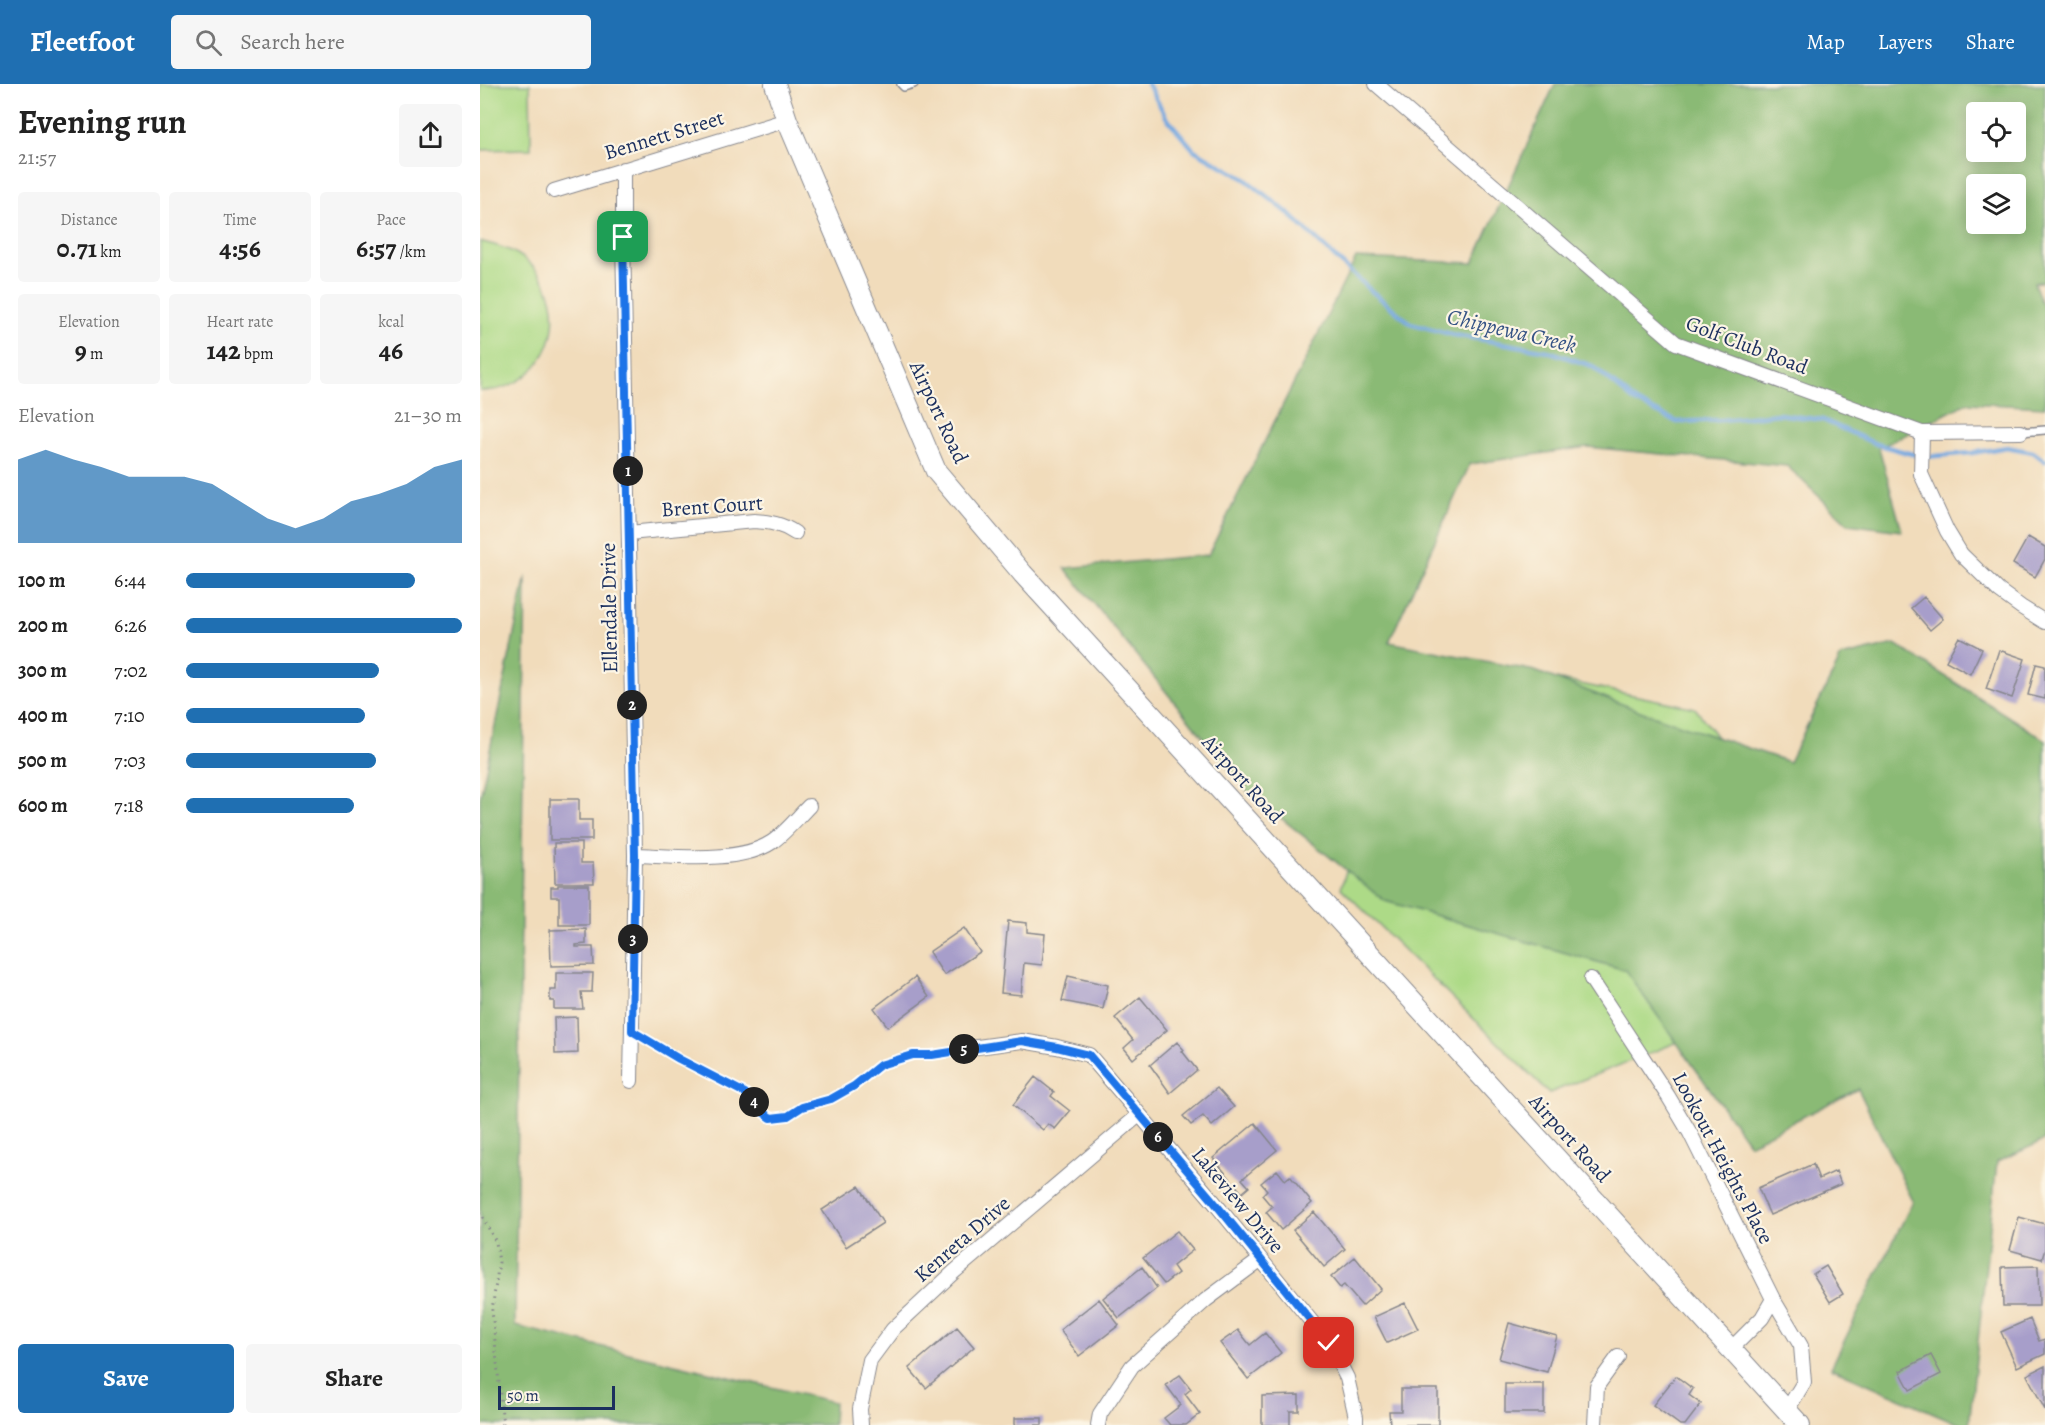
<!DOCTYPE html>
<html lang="en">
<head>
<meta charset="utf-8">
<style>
	:root { --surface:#fff; --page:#f6f6f6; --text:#222; --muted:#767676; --accent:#1f6fb2 }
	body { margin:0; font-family:Alegreya,serif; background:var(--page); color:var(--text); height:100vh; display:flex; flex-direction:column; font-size:22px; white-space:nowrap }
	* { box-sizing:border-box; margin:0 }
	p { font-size:20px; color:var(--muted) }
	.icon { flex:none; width:33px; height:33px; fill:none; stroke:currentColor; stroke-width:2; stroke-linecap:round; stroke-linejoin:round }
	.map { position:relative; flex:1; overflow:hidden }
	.side { display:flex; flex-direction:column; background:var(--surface); width:480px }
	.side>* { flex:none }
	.controls { position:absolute; left:1486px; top:18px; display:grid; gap:12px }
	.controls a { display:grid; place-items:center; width:60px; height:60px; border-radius:6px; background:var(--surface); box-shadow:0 3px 15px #0003; font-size:30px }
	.scale { position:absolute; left:18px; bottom:15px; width:117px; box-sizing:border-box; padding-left:6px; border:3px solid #1b2f5e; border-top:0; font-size:16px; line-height:21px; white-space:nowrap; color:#1b2f5e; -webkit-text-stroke:4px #fcf5e5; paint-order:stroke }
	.pin { position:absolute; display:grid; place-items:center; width:51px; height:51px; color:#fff; margin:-26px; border-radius:12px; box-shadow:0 3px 9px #0006 }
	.km { position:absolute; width:30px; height:30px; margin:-15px; border-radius:50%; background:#222; color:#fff; font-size:16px; line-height:30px; text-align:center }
	.round { display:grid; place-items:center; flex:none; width:63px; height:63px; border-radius:6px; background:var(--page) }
	.head { display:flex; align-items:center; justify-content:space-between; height:102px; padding:0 18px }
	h1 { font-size:33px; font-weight:700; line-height:45px }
	.figures { display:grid; grid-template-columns:repeat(3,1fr); gap:9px; height:102px; padding:6px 18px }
	.figures div { display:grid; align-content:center; border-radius:6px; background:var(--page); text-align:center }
	.figures b { font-size:26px; font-weight:700 }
	.figures small { font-size:16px; font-weight:400 }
	.figures p { font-size:16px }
	.chart { height:168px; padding:12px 18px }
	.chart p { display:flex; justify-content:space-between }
	.chart svg { width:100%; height:108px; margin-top:6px; fill:var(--accent); opacity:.7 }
	.action { display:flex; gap:12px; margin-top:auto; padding:12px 18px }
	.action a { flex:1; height:69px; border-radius:6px; background:var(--accent); color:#fff; font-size:24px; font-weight:700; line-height:69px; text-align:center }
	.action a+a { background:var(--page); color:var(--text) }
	ul { padding:0 18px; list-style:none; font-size:20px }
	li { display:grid; grid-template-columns:96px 72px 1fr; align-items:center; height:45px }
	li i { height:15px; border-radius:8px; background:var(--accent) }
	header { display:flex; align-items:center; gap:36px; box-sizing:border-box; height:84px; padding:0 30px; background:var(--accent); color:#fff }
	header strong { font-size:28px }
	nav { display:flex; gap:33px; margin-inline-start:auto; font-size:21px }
	.search { width:420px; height:54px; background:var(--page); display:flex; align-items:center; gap:15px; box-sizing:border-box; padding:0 21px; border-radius:6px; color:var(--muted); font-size:22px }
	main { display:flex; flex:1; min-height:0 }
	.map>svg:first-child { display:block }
</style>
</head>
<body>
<header>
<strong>Fleetfoot</strong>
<div class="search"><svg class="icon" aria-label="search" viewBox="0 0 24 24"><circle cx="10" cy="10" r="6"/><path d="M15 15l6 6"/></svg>Search here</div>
<nav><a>Map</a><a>Layers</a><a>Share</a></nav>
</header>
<main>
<section class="side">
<div class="head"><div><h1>Evening run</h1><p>21:57</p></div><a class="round"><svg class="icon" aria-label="share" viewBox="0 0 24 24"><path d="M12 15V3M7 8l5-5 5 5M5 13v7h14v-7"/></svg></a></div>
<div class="figures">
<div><p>Distance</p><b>0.71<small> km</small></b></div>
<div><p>Time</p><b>4:56</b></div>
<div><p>Pace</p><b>6:57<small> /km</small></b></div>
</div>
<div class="figures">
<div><p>Elevation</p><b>9<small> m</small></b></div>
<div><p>Heart rate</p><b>142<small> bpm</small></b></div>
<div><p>kcal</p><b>46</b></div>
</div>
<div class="chart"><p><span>Elevation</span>21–30 m</p>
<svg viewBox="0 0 160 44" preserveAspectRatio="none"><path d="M0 44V10L10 6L20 10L30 13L40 17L50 17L60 17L70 20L80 27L90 34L100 38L110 34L120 27L130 24L140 20L150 13L160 10V44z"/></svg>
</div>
<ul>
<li><b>100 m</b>6:44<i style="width:83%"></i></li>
<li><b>200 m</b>6:26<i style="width:100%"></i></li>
<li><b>300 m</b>7:02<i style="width:70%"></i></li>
<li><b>400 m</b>7:10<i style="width:65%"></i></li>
<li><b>500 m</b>7:03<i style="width:69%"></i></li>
<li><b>600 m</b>7:18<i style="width:61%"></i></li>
</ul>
<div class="action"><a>Save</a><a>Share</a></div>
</section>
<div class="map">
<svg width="1565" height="1341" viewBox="0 0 1565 1341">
	<rect width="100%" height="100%" fill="#fcf5e5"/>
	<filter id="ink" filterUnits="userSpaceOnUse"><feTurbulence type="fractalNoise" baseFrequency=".0167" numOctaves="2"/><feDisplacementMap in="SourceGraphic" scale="12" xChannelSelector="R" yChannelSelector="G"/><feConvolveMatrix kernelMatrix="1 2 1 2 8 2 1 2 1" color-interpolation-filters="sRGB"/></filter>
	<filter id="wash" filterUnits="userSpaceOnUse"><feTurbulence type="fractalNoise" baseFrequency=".008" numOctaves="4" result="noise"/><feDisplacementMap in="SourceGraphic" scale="24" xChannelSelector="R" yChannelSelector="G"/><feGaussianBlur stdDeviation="1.35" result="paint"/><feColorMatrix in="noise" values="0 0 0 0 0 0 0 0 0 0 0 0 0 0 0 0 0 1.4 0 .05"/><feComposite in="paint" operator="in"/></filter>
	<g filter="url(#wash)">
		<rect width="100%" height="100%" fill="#f1dcbb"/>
		<path fill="#adda87" stroke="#648472" stroke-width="1.5" d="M0 0H50L51 65 0 66Z
			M0 157C17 162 33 165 47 177 99 222 70 307 0 307Z
			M932 565 1215 624 1303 740 1226 947 1069 1009 861 804Z"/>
		<path fill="#8aba74" stroke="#527469" stroke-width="1.5" fill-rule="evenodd" d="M1075 0H1565V197L1554 199 1565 227V323L1487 319 1399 364 1422 447 1368 440 1307 382 1107 363 990 380 909 558 1055 587 1163 628 1309 678 1361 573 1415 560 1565 656V1056L1517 1078 1489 1341H1481L1351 1284 1433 1117 1378 1005 1269 1060 1145 886 905 817 767 707 585 484 728 471 876 174 993 179ZM1497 28H1536V68H1497ZM1497 100H1536V140H1497Z
			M46 492 35 1242 354 1318 353 1341H0V714Z"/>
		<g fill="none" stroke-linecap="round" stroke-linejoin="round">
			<path stroke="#73a7e0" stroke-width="4.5" d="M668 0 686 33 714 66 765 95 808 129 889 205 930 239 974 251 1068 267 1112 282 1156 318 1197 338 1242 336 1298 330 1343 336 1396 360 1443 373 1492 369 1527 363 1553 368 1565 377"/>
		</g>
		<g id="blocks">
			<path fill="#a79eca" d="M1548 453 1565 463V475L1555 493 1533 480Z
				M1444 513 1463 535 1450 546 1431 524Z
				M1479 553 1502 565 1490 590 1466 577Z
				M1519 566 1545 575 1532 614 1506 605Z
				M1556 580 1565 582V615L1548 611Z
				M70 715H99V736H112V756H70Z
				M74 759H101V779H113L114 799H75Z
				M78 801H109V841H79V813H71V803H78Z
				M528 837 547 839V848L565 850 562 881 544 879 541 911 521 909Z
				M484 844 500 868 464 891 449 868Z
				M106 845V860L96 861V863H113L114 881 71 882 70 846Z
				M76 889H113L112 908H101L103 925H74V917H70V906H76Z
				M588 892 628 901 623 925 582 917Z
				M435 893 449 913 408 943 394 924Z
				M660 913 687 946 653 975 644 964 653 956 635 934Z
				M97 933 98 969 75 970 74 934Z
				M697 958 704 966 702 967 717 986 690 1009 670 981Z
				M555 993 574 1008 571 1012 590 1027 575 1045 568 1040 563 1046 533 1021Z
				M737 1004 754 1023 732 1042 723 1032 711 1041 703 1032Z
				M775 1039 797 1066 762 1095 769 1103 762 1109 733 1074Z
				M1333 1080 1339 1095 1356 1087 1361 1100 1290 1131 1278 1104Z
				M797 1086 805 1096 810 1092 832 1119 801 1146 786 1128 792 1123 782 1111 787 1106 781 1099Z
				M379 1102 403 1139 366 1163 342 1126Z
				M834 1128 865 1165 844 1183 813 1146Z
				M1539 1133 1565 1140V1165L1562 1175 1530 1166Z
				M697 1147 713 1166 693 1182 698 1189 684 1200 663 1174Z
				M875 1173 901 1205 882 1222 864 1201 860 1204 851 1193Z
				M1346 1182 1363 1210 1350 1218 1333 1190Z
				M1558 1182 1559 1222H1523L1522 1183Z
				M662 1183 677 1204 639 1234 623 1214Z
				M619 1215 639 1241 599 1272 580 1246Z
				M925 1219 938 1245 907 1259 894 1233Z
				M1550 1235 1559 1257 1565 1255V1270L1537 1283 1521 1248Z
				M1029 1239 1077 1252 1067 1288 1019 1275Z
				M477 1243 494 1263 446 1304 429 1284Z
				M758 1246 770 1261 785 1249 801 1269 768 1295 740 1259Z
				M1451 1271 1461 1290 1430 1306 1420 1287Z
				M1565 1282V1326L1547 1291Z
				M700 1291 711 1305 705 1310 720 1330 706 1341H690L684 1334 701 1321 686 1301Z
				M1196 1292 1213 1305 1209 1311 1221 1320 1205 1341H1200L1173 1321Z
				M1025 1300H1064V1329H1025Z
				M921 1305H958V1341H910L909 1327H921Z
				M819 1311V1327H810V1341H782V1312Z
				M535 1334H562V1341H535Z"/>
		</g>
	</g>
	<g filter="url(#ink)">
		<use href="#blocks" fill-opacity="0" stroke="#86868c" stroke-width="1.5"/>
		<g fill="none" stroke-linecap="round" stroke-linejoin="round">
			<defs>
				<path id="service" d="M421 0 424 3 434 0
					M1541 348 1565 346"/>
				<path id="minor" d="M896 0 1196 259 1442 349 1541 348
					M143 85V153L155 771 151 997
					M74 107 307 36
					M1442 349 1441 390 1467 447 1481 470 1519 507 1541 523 1565 538
					M149 449 274 437C290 438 302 440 315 449
					M155 771C193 772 259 780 292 758 304 750 318 733 329 722
					M1111 895 1188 1012 1210 1049 1293 1215 1321 1262 1324 1298 1307 1326
					M490 964 542 957 577 963 609 971 734 1118 849 1259 867 1294 876 1333V1341
					M1251 1265 1282 1234 1293 1215
					M381 1341 380 1325 390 1276 413 1245 474 1188 659 1031
					M618 1341 620 1330 652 1282 726 1216 780 1176
					M1115 1341 1117 1302 1138 1273"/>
				<path id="secondary" d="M295 0 307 36 456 387 543 490 1320 1341"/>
			</defs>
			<use href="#service" stroke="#86868c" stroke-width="10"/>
			<use href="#minor" stroke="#86868c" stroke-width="16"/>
			<use href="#secondary" stroke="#86868c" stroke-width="22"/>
			<path stroke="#86868c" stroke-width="3" stroke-dasharray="1.5 4.5" stroke-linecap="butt" d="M166 955 237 995 265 1009 284 1029 291 1034 308 1032 322 1023 352 1015 374 1002 400 981 433 971H452L476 967
				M0 1128 16 1158 19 1178 12 1226 23 1341"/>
			<use href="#service" stroke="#fff" stroke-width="7"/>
			<use href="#minor" stroke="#fff" stroke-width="14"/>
			<use href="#secondary" stroke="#fff" stroke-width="20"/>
		</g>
	</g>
	<g fill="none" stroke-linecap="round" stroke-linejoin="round" filter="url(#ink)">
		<defs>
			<path id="route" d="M143 153 155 771 152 947 199 975 265 1009 284 1029 291 1034 308 1032 322 1023 351 1015 374 1002 400 981 433 971H452L542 957 577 963 609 971 734 1118 849 1259"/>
		</defs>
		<use href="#route" stroke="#fff" stroke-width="12"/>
		<use href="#route" stroke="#1a73e8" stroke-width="8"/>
	</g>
	<g text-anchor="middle" stroke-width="4.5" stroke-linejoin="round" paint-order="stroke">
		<g font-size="21" fill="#1b2f5e" stroke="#fcf5e5">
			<text transform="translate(184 51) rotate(-17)" y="7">Bennett Street</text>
			<text transform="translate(1267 261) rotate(21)" y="7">Golf Club Road</text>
			<text transform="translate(459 328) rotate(65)" y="7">Airport Road</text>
			<text transform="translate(232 422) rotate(-4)" y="7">Brent Court</text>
			<text transform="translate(129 524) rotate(-91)" y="7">Ellendale Drive</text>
			<text transform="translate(763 695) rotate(48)" y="7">Airport Road</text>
			<text transform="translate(1090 1054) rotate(48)" y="7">Airport Road</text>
			<text transform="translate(1243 1074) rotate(62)" y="7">Lookout Heights Place</text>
			<text transform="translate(758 1116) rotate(50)" y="7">Lakeview Drive</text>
			<text transform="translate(482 1155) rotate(-41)" y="7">Kenreta Drive</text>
		</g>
		<g font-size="22" font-style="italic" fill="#355385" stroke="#fcf5e5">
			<text transform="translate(1032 246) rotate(13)" y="8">Chippewa Creek</text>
		</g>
	</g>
</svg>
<div class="controls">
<a><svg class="icon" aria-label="locate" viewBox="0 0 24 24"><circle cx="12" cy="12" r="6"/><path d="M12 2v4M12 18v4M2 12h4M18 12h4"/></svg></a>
<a><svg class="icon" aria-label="layers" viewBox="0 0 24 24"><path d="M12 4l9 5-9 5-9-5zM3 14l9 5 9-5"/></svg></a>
</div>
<div class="scale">50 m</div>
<div class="pin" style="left:143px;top:153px;background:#1e9e55"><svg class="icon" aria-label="arrive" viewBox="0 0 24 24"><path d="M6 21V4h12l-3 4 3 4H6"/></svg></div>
<div class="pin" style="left:849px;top:1259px;background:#d93025"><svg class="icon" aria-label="check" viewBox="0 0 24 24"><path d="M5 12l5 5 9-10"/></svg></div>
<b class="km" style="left:148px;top:387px">1</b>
<b class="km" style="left:152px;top:621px">2</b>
<b class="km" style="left:153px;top:855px">3</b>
<b class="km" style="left:274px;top:1018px">4</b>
<b class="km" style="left:484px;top:965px">5</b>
<b class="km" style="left:678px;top:1053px">6</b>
</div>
</main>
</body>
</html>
